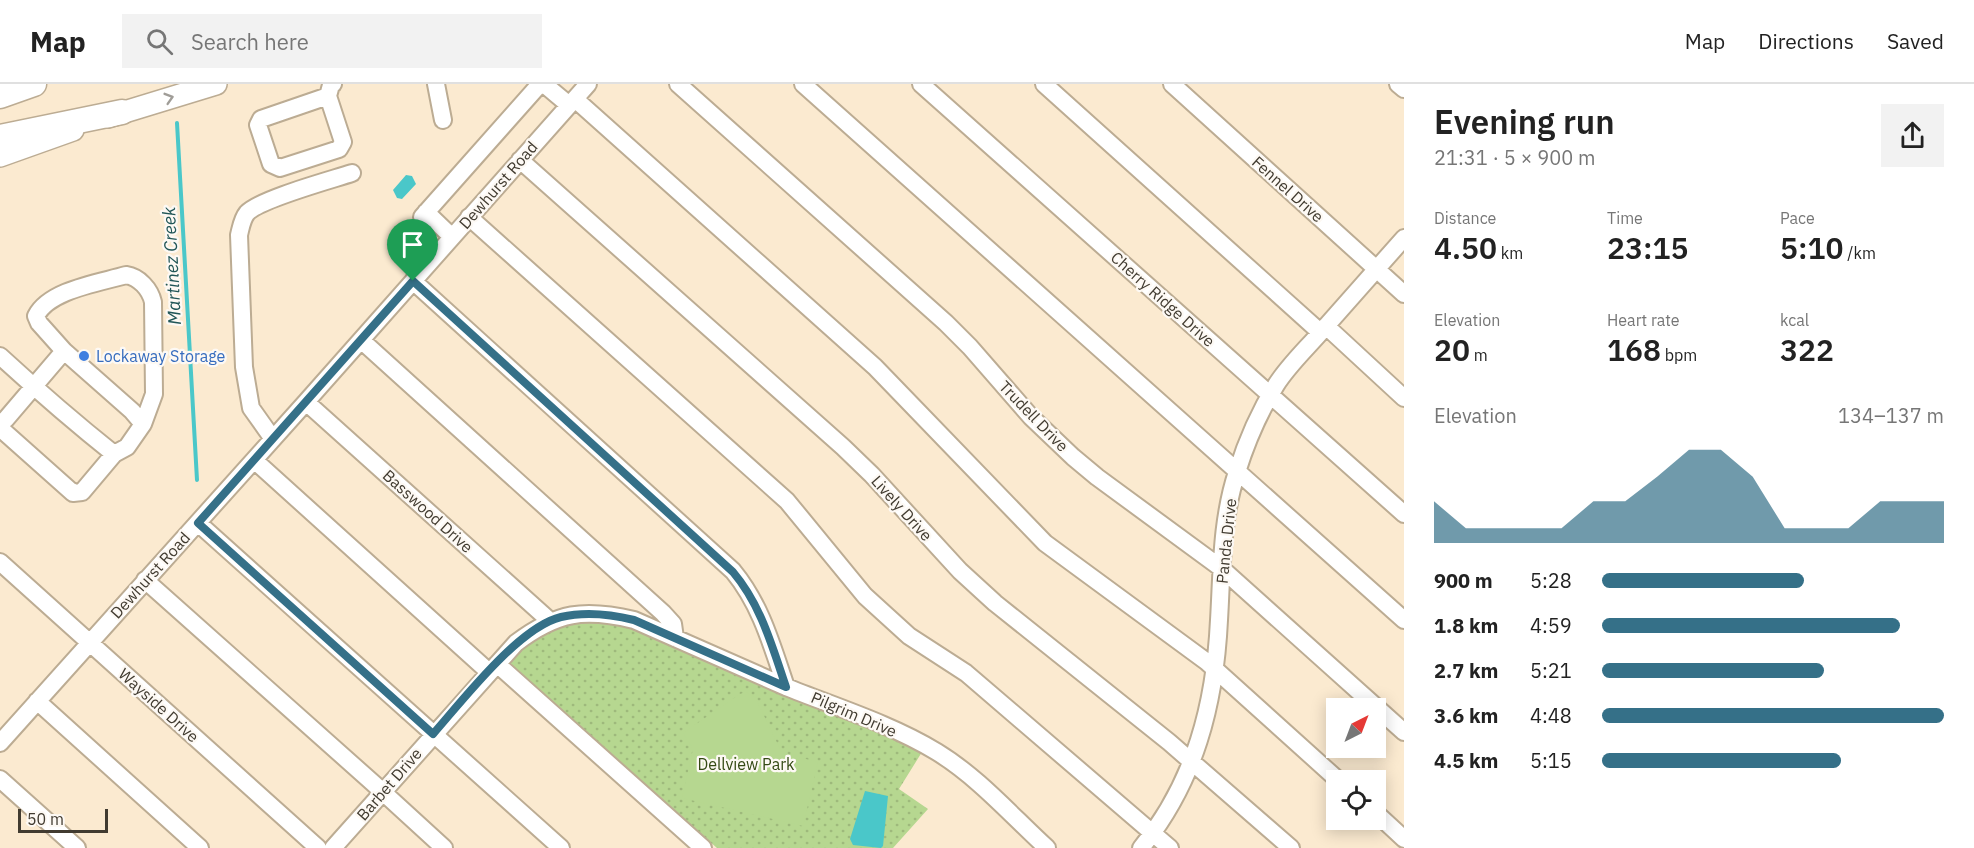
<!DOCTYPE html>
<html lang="en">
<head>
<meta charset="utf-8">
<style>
	:root { --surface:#fff; --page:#f2f2f2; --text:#222; --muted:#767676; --line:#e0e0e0; --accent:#357088 }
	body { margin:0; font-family:"IBM Plex Sans",sans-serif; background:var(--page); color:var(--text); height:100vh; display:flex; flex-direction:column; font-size:22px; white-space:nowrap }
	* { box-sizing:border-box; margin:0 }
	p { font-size:20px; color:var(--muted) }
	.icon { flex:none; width:33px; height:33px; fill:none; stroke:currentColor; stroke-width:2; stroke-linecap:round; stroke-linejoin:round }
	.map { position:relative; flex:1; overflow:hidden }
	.sheet { display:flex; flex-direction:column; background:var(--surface); width:570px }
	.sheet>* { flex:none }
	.needle { width:39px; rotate:42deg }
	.buttons { position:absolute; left:1326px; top:614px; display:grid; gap:12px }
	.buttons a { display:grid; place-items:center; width:60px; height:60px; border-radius:0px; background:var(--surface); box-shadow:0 3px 15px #0003; font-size:30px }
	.scale { position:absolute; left:18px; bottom:15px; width:90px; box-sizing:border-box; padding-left:6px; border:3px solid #413b30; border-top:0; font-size:16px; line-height:21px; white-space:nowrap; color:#413b30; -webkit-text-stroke:4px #fdf9f4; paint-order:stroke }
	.pin { position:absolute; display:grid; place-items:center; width:51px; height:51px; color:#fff; margin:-62px -26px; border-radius:50% 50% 50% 0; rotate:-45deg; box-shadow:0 0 6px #0007 }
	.pin .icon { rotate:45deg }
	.round { display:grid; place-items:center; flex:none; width:63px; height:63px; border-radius:0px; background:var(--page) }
	.head { display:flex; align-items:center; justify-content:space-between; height:102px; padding:0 30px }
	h1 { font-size:33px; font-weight:600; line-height:45px }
	.stats { display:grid; grid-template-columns:repeat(3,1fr); gap:9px; height:102px; padding:6px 30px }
	.stats div { display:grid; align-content:center }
	.stats b { font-size:30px; font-weight:600 }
	.stats small { font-size:16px; font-weight:400 }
	.stats p { font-size:16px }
	.chart { height:168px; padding:12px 30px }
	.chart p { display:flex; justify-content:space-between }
	.chart svg { width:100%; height:108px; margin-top:6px; fill:var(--accent); opacity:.7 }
	ul { padding:0 30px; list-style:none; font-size:20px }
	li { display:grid; grid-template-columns:96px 72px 1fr; align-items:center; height:45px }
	li i { height:15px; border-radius:8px; background:var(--accent) }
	header { display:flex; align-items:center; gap:36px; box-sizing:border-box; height:84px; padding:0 30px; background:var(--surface); border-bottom:2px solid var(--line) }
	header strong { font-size:28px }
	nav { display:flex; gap:33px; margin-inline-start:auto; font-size:21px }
	.search { width:420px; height:54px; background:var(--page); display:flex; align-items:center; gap:15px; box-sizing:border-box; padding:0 21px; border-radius:0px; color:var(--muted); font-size:22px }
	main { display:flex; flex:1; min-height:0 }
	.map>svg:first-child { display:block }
</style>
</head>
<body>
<header>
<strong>Map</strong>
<div class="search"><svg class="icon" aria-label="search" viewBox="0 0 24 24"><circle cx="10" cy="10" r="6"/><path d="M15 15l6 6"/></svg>Search here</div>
<nav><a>Map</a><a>Directions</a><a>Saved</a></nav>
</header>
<main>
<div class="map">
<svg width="1404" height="764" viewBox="0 0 1404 764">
	<defs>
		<pattern id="park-dots" width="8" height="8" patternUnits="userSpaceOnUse" patternTransform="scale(1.5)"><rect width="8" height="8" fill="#b6d790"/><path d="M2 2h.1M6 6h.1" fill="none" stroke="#9eb97c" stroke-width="1.8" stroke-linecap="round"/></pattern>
	</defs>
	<rect width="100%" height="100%" fill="#fbead0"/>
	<path fill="url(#park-dots)" d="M593 534 632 543 891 652 922 668 899 705 928 725 893 764H717L509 580 511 572 556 541Z"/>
	<path fill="#b6d790" d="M746 608 755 613 782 669 818 678 803 742 682 714 693 665 683 649 740 610Z"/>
	<path fill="#4ac7c9" d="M406 91 412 92 416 100 402 115 397 114 393 106Z
		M865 707 888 712 883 762 881 764 853 761 850 755Z"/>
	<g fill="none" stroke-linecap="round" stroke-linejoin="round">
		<path stroke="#4ac7c9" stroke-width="4" d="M177 39 197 396"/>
		<defs>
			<path id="minor" d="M436 0 443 36
				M544 0 569 21
				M678 0 946 239 970 263 1031 333 1073 373 1097 393 1221 484 1404 648
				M803 0 1404 536
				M921 0 1404 430
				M1044 0 1320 248
				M1172 0 1404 210
				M1398 0 1404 5
				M328 12 261 35 258 41 271 80 280 84 339 65 343 58 328 12 331 1 333 0
				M575 15 875 283 1045 459 1207 578 1338 696
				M520 76 843 363 872 391 960 487 995 519 1169 658 1291 764
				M426 128 452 153
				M422 133 540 0
				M469 133 787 417 865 512 909 552 966 589 1170 764
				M413 197 733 487C761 521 772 562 786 603 836 623 891 640 937 668 978 693 1012 732 1047 764
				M1326 242 1404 314
				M361 256 663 529 673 540 675 554
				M64 267 39 239 36 232C49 206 99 199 126 191 139 193 150 205 153 218L154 310 143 340
				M0 272C37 306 75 339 114 370L127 363 143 340 132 327 64 267 6 335 0 339
				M306 318 550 537
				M0 344 73 409 82 408 114 370
				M273 355 251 324 244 283 239 151C241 143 242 135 247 129 260 115 331 96 352 89
				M254 376 489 588
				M198 439 561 764
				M0 478 318 764
				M145 496 373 699 444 764
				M497 580 703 764
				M37 617 200 764
				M0 659 306 318 588 0
				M0 695 77 764
				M1376 729 1404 755
				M333 764 516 559C557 528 584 524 634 536L786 603
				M1141 764C1195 698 1215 620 1219 536 1222 487 1221 436 1237 388 1246 359 1260 327 1276 301 1288 282 1305 266 1320 249 1348 217 1376 186 1404 154"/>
			<path id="major" d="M108 33 216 0
				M0 72 73 46"/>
			<path id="highway" d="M0 12 34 0
				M0 53 122 28"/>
		</defs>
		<use href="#minor" stroke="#bcac93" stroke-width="20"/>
		<use href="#major" stroke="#bcac93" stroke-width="24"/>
		<use href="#highway" stroke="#bcac93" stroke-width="27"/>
		<use href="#minor" stroke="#fff" stroke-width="16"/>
		<use href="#major" stroke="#fff" stroke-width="21"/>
		<use href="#highway" stroke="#fff" stroke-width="24"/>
	</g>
	<defs><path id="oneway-chevron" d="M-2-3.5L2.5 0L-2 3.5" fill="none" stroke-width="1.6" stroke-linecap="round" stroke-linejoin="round" transform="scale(1.5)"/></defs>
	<use stroke="#a09d98" href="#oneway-chevron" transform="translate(169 14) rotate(-17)"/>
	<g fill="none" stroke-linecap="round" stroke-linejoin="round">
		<defs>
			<path id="route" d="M413 197 733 488C761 521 772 562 786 603L634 536C610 530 586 527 561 533 519 543 463 616 433 650L198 439Z"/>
		</defs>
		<use href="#route" stroke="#fff" stroke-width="12"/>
		<use href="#route" stroke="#357088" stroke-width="8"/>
	</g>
	<circle fill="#3f7fe0" stroke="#fdf9f4" stroke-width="2" cx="84" cy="272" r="6"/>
	<g text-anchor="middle" stroke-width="4.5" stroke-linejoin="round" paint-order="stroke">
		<g font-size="16" fill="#413b30" stroke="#fdf9f4">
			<text transform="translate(498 101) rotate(-49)" y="6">Dewhurst Road</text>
			<text transform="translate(1288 105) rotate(42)" y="6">Fennel Drive</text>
			<text transform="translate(1163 215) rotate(42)" y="6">Cherry Ridge Drive</text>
			<text transform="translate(1034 332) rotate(46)" y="6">Trudell Drive</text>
			<text transform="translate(902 424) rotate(48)" y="6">Lively Drive</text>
			<text transform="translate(428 427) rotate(42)" y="6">Basswood Drive</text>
			<text transform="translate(1226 457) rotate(-84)" y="6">Panda Drive</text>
			<text transform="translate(150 491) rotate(-48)" y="6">Dewhurst Road</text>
			<text transform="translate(159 621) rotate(42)" y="6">Wayside Drive</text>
			<text transform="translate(854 630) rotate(23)" y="6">Pilgrim Drive</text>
			<text transform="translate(389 700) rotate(-49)" y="6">Barbet Drive</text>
		</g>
		<g font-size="16" fill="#366cbe" stroke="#fdf9f4" text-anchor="start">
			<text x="96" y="278">Lockaway Storage</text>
		</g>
		<g font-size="16" fill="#334913" stroke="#fdf9f4">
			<text x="746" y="686">Dellview Park</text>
		</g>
		<g font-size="18" font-style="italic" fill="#215657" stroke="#fdf9f4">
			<text transform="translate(172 182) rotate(-93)" y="6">Martinez Creek</text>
		</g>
	</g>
</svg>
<div class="buttons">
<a><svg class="needle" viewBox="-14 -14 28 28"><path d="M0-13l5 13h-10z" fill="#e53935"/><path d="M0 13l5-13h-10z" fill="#767676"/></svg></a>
<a><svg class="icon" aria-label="locate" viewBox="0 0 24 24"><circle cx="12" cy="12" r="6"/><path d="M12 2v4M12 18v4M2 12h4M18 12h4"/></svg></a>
</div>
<div class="scale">50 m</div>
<div class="pin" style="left:413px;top:197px;background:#1e9e55"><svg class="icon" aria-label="arrive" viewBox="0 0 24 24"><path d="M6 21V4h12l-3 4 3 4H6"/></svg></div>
</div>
<section class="sheet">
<div class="head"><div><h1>Evening run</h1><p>21:31 · 5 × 900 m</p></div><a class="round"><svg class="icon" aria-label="share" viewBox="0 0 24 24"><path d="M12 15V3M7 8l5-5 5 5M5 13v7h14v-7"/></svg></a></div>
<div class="stats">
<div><p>Distance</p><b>4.50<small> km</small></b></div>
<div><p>Time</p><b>23:15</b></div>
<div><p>Pace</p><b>5:10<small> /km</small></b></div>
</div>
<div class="stats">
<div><p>Elevation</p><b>20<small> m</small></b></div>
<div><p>Heart rate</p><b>168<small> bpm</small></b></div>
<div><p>kcal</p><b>322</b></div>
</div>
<div class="chart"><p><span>Elevation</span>134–137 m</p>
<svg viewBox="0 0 160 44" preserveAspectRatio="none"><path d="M0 44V27L10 38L20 38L30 38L40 38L50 27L60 27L70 17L80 6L90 6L100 17L110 38L120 38L130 38L140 27L150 27L160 27V44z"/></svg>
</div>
<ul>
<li><b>900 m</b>5:28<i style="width:59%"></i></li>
<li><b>1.8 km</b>4:59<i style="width:87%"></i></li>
<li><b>2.7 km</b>5:21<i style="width:65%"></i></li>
<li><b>3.6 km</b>4:48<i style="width:100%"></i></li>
<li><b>4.5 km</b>5:15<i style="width:70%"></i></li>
</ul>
</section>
</main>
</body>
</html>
